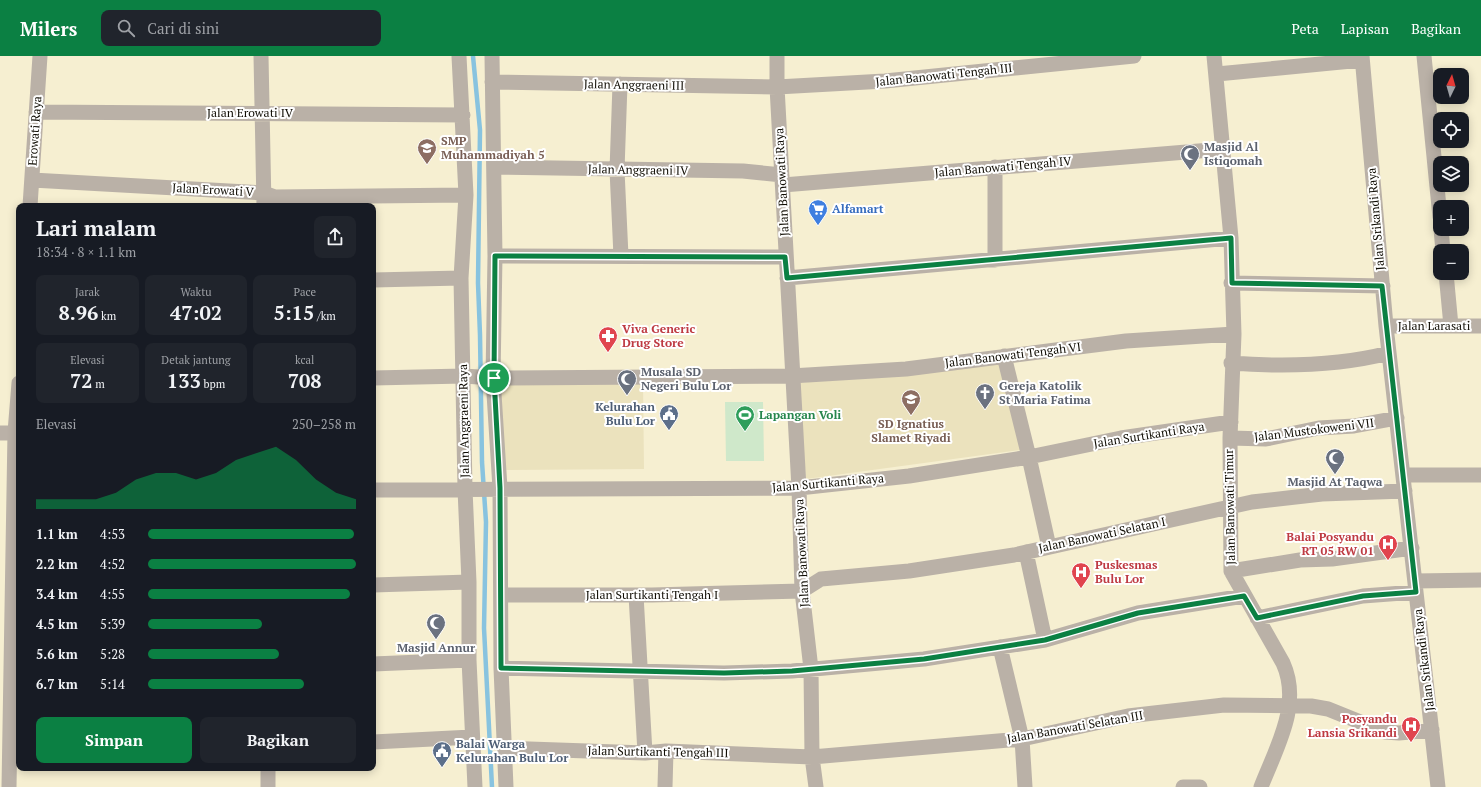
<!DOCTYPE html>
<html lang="id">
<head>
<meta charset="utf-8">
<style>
	:root { --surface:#171b24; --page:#20242c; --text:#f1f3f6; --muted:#9ea1a6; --accent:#0b8043 }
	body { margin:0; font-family:"PT Serif",serif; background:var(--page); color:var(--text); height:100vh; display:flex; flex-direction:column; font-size:15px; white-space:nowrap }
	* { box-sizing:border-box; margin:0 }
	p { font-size:13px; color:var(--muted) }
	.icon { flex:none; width:22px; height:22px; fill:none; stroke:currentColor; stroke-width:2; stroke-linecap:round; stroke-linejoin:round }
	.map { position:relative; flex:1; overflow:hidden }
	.panel { position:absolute; left:16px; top:147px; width:360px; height:568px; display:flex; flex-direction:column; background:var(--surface); border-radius:8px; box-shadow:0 2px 10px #0003 }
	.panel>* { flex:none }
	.needle { width:26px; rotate:5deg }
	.buttons { position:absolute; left:1433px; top:12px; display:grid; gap:8px }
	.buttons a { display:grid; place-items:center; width:36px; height:36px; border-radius:8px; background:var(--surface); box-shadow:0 2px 10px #0003; font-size:20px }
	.pin { position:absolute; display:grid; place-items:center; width:34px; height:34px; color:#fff; margin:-17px; border:2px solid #fff; border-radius:50%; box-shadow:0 1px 4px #0007 }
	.round { display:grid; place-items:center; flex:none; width:42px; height:42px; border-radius:8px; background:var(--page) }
	.overview { display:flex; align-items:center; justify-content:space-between; height:68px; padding:0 20px }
	h1 { font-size:22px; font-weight:700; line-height:30px }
	.metrics { display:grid; grid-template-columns:repeat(3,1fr); gap:6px; height:68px; padding:4px 20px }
	.metrics div { display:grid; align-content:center; border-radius:8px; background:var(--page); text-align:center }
	.metrics b { font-size:20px; font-weight:700 }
	.metrics small { font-size:11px; font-weight:400 }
	.metrics p { font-size:11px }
	.chart { height:112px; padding:8px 20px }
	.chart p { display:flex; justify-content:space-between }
	.chart svg { width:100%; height:72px; margin-top:4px; fill:var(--accent); opacity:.7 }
	.cta { display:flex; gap:8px; margin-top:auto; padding:8px 20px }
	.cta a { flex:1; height:46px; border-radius:8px; background:var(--accent); color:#fff; font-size:16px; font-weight:700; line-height:46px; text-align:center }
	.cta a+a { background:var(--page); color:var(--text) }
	ul { padding:0 20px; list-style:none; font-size:13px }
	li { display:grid; grid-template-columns:64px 48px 1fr; align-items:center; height:30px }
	li i { height:10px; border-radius:5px; background:var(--accent) }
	header { display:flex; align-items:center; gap:24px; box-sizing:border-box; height:56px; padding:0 20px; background:var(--accent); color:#fff }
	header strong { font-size:19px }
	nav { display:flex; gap:22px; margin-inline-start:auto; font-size:14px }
	.search { width:280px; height:36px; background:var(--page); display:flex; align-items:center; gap:10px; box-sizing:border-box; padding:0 14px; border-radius:8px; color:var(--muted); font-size:15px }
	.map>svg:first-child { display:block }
</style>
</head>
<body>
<header>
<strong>Milers</strong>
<div class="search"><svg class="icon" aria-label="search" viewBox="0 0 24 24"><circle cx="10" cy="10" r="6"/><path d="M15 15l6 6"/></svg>Cari di sini</div>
<nav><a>Peta</a><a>Lapisan</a><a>Bagikan</a></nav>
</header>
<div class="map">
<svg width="1481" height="731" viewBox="0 0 1481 731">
	<rect width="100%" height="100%" fill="#f6efd1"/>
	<path fill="#ebe2bd" d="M1013 307 1028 393 806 423 798 327Z
		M643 325 644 413 501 414V326Z"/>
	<path fill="#cfe8ca" d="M725 346H763L764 405H726Z"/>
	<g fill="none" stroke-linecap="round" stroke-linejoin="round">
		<path stroke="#88c3df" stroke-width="4.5" d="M473 0 480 74 478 227 480 279 482 406 486 466 484 572 492 731"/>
		<path stroke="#bab1a7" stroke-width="15" d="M261 0 264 150
			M459 0 466 139 461 222 465 433 469 526V604L475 731
			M492 0 495 200 493 322 500 432 501 612 506 731
			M777 0V31L799 432 802 535 811 613 812 701 816 731
			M1214 0 1231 182 1234 278 1230 382 1231 515 1283 607C1302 649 1276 692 1261 731
			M1362 0 1386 270 1438 731
			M1424 0 1440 161
			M1217 18 1362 4
			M492 26 777 31 885 25 1134 0
			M620 28 617 114 621 200
			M36 56 463 59
			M494 111 743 115 782 119
			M32 124 264 137 275 141 466 139
			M783 129 1223 93
			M30 150 40 0
			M1441 173 1443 195
			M495 200 785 201
			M995 204V111
			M1446 217 1451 270
			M787 222 1231 182
			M373 224 461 222
			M1231 227 1383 230
			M1386 270H1481
			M1004 300 1029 401 1049 491
			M1231 307C1284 311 1338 310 1389 297
			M373 322 464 320 493 322 791 320 906 313 1126 285 1234 278
			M0 377 19 376
			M1230 382 1266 383 1319 372 1354 370 1397 362
			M1404 419H1481
			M373 434 799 432 909 420 1029 401 1121 382 1231 366
			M1026 496 1045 584
			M1231 515 1300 504 1332 503 1412 492
			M1415 525 1481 524
			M373 529 469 526
			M501 539H652L802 535 821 523 909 515 1014 499 1252 446 1322 438 1405 435
			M636 539 645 697
			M1257 562 1363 540 1416 536
			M1000 591 1022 683 1025 731
			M373 608 469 604
			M501 612 724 617 792 615 924 603 1045 584 1138 557 1244 540
			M373 686 472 681
			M504 692 645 697 666 695 812 701 1022 683 1128 660 1224 649 1311 650 1328 653 1385 676 1399 677 1432 674
			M268 712V731
			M9 731 15 376 19 327
			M665 731 666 695
			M1183 731H1200"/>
	</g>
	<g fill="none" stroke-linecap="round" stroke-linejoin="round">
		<defs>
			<path id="route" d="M1231 182 1232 227 1382 230 1416 536 1363 540 1257 562 1244 540 1138 557 1045 584 924 603 792 615 724 617 501 612 500 432 494 322 495 200 785 201 787 222Z"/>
		</defs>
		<use href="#route" stroke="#fff" stroke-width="8"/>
		<use href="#route" stroke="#0b8043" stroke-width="5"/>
	</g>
	<defs>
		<symbol id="school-pin" viewBox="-11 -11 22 30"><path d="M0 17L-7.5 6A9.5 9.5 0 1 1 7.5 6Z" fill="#8d6e63" stroke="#fff"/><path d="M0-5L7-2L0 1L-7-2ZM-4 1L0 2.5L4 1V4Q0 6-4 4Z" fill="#fff"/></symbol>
		<symbol id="mosque-pin" viewBox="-11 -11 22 30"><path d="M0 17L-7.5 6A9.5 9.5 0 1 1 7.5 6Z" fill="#6b7280" stroke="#fff"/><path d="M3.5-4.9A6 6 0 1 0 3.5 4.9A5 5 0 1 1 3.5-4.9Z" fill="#fff"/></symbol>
		<symbol id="supermarket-pin" viewBox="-11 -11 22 30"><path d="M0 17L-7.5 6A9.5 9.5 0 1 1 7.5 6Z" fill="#3f7fe0" stroke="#fff"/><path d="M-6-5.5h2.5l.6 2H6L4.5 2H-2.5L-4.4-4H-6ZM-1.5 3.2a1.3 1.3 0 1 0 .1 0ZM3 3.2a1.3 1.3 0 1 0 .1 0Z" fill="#fff"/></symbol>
		<symbol id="pharmacy-pin" viewBox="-11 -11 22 30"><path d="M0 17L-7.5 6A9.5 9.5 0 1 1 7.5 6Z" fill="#e0444e" stroke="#fff"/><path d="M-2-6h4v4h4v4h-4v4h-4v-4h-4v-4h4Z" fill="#fff"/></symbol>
		<symbol id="church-pin" viewBox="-11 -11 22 30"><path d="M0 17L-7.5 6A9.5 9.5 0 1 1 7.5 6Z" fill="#6b7280" stroke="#fff"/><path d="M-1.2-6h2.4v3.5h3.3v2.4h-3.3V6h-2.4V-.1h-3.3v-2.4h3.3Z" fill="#fff"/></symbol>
		<symbol id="civic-pin" viewBox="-11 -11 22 30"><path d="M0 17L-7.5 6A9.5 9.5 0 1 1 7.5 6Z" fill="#5c6f8a" stroke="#fff"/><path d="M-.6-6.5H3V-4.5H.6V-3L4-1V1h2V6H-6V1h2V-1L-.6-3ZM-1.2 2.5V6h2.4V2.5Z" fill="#fff"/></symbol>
		<symbol id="stadium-pin" viewBox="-11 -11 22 30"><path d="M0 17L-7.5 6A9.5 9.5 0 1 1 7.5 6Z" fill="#2e9e5b" stroke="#fff"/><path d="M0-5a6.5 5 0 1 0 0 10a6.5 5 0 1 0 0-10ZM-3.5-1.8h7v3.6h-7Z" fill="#fff"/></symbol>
		<symbol id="hospital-pin" viewBox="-11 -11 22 30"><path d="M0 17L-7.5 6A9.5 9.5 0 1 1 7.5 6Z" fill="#e0444e" stroke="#fff"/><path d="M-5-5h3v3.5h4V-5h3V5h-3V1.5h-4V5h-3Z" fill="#fff"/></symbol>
	</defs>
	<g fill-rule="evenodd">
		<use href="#school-pin" x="416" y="81" width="22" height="30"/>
		<use href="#mosque-pin" x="1179" y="87" width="22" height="30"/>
		<use href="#supermarket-pin" x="807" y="142" width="22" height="30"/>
		<use href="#pharmacy-pin" x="597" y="269" width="22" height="30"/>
		<use href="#mosque-pin" x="616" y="312" width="22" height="30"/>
		<use href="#church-pin" x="974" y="326" width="22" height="30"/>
		<use href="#school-pin" x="900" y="332" width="22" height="30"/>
		<use href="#civic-pin" x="658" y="347" width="22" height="30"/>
		<use href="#stadium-pin" x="734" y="348" width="22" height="30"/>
		<use href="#mosque-pin" x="1324" y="391" width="22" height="30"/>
		<use href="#hospital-pin" x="1377" y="477" width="22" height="30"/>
		<use href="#hospital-pin" x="1070" y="505" width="22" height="30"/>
		<use href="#mosque-pin" x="425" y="556" width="22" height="30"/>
		<use href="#hospital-pin" x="1400" y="659" width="22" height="30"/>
		<use href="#civic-pin" x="431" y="684" width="22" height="30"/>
	</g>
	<g text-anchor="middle" stroke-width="4" stroke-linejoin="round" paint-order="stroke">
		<g font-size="12" fill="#100d04" stroke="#fff">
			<text transform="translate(944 19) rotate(-6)" y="4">Jalan Banowati Tengah III</text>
			<text transform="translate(634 29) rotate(1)" y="4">Jalan Anggraeni III</text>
			<text x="250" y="61">Jalan Erowati IV</text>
			<text transform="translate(35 75) rotate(-86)" y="4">Erowati Raya</text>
			<text transform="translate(1003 111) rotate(-5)" y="4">Jalan Banowati Tengah IV</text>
			<text transform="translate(638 114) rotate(1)" y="4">Jalan Anggraeni IV</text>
			<text transform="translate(782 126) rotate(-93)" y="4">Jalan Banowati Raya</text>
			<text transform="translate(213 134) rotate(3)" y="4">Jalan Erowati V</text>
			<text transform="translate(1376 163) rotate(-95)" y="4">Jalan Srikandi Raya</text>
			<text x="1434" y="274">Jalan Larasati</text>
			<text transform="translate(1013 299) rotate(-7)" y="4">Jalan Banowati Tengah VI</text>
			<text transform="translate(464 365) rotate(-91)" y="4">Jalan Anggraeni Raya</text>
			<text transform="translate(1314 374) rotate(-7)" y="4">Jalan Mustokoweni VII</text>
			<text transform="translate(1149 379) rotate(-9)" y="4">Jalan Surtikanti Raya</text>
			<text transform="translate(828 427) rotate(-5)" y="4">Jalan Surtikanti Raya</text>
			<text transform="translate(1230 451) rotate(-91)" y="4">Jalan Banowati Timur</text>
			<text transform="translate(1102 479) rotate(-12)" y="4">Jalan Banowati Selatan I</text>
			<text transform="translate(802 497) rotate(-93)" y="4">Jalan Banowati Raya</text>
			<text x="652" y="543">Jalan Surtikanti Tengah I</text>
			<text transform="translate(1424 604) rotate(-97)" y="4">Jalan Srikandi Raya</text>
			<text transform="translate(1075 671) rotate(-10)" y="4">Jalan Banowati Selatan III</text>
			<text transform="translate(658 696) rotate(1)" y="4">Jalan Surtikanti Tengah III</text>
		</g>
		<g font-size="12" font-weight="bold" fill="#785e54" stroke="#fff" text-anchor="start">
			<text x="441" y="89">SMP<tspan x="441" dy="14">Muhammadiyah 5</tspan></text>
			<text x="911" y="372" text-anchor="middle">SD Ignatius<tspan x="911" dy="14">Slamet Riyadi</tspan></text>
		</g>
		<g font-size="12" font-weight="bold" fill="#5b616d" stroke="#fff" text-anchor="start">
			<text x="1204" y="95">Masjid Al<tspan x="1204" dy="14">Istiqomah</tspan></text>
			<text x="641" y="320">Musala SD<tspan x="641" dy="14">Negeri Bulu Lor</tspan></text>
			<text x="999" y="334">Gereja Katolik<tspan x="999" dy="14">St Maria Fatima</tspan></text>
			<text x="1335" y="430" text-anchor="middle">Masjid At Taqwa</text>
			<text x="436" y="596" text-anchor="middle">Masjid Annur</text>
		</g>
		<g font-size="12" font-weight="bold" fill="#366cbe" stroke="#fff" text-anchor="start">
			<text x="832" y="157">Alfamart</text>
		</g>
		<g font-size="12" font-weight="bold" fill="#be3a42" stroke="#fff" text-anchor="start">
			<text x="622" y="277">Viva Generic<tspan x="622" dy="14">Drug Store</tspan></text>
			<text x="1374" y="485" text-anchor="end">Balai Posyandu<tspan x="1374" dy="14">RT 05 RW 01</tspan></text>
			<text x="1095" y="513">Puskesmas<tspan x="1095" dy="14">Bulu Lor</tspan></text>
			<text x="1397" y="667" text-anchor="end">Posyandu<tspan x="1397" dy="14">Lansia Srikandi</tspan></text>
		</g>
		<g font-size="12" font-weight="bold" fill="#4e5e75" stroke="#fff" text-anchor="end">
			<text x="655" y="355">Kelurahan<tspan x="655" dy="14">Bulu Lor</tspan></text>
			<text x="456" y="692" text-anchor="start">Balai Warga<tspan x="456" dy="14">Kelurahan Bulu Lor</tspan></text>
		</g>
		<g font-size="12" font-weight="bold" fill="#27864d" stroke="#fff" text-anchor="start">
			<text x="759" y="363">Lapangan Voli</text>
		</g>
	</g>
</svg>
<div class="buttons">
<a><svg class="needle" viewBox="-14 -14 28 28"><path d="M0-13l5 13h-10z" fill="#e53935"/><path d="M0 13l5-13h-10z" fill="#9ea1a6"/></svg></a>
<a><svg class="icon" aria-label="locate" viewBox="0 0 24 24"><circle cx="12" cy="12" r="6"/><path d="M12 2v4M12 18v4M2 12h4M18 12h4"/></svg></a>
<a><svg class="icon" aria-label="layers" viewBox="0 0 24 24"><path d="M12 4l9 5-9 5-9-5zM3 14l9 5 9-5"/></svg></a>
<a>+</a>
<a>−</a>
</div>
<div class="pin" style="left:494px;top:322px;background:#1e9e55"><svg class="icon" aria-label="arrive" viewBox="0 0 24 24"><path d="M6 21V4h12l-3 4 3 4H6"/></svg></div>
<section class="panel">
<div class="overview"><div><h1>Lari malam</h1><p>18:34 · 8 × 1.1 km</p></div><a class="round"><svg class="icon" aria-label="share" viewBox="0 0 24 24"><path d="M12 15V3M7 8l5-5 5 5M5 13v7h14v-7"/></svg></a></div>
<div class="metrics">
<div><p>Jarak</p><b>8.96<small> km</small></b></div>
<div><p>Waktu</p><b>47:02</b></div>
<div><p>Pace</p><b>5:15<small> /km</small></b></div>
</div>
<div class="metrics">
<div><p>Elevasi</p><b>72<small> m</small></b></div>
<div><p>Detak jantung</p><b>133<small> bpm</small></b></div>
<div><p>kcal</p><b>708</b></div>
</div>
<div class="chart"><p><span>Elevasi</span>250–258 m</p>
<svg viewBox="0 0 160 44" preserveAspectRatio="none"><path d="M0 44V38L10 38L20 38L30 38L40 34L50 26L60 22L70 22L80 26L90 22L100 14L110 10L120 6L130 14L140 26L150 34L160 38V44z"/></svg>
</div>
<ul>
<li><b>1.1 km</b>4:53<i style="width:99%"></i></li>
<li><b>2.2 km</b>4:52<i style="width:100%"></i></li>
<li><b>3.4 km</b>4:55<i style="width:97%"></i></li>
<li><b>4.5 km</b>5:39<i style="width:55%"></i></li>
<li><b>5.6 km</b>5:28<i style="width:63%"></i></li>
<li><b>6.7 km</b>5:14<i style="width:75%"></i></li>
</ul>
<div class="cta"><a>Simpan</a><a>Bagikan</a></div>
</section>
</div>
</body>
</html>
